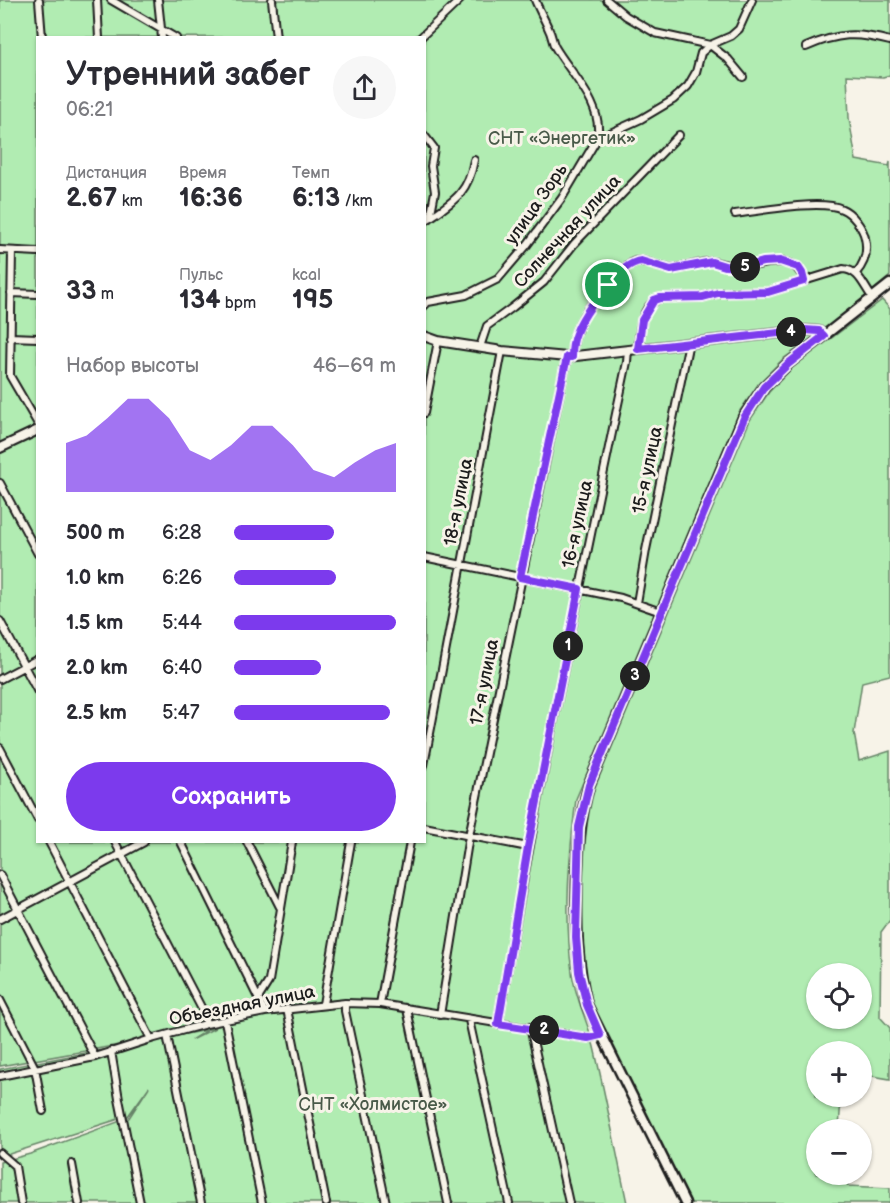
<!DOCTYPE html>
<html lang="ru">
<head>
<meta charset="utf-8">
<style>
	:root { --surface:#fff; --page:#f7f7f7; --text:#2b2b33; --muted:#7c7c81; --accent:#7c3aed }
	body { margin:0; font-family:"Balsamiq Sans",sans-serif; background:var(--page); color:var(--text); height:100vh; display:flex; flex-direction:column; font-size:22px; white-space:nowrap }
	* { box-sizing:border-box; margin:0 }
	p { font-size:20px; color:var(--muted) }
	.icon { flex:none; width:33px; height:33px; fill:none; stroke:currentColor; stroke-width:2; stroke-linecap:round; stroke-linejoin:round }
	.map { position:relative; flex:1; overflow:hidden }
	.side { position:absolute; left:36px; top:36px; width:390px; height:807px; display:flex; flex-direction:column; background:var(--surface); border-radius:0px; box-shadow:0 2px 4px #0004 }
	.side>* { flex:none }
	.buttons { position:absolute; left:806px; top:963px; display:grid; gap:12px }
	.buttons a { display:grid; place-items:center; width:66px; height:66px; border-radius:50%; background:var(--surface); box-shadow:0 2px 4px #0004; font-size:30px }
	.pin { position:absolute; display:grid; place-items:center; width:51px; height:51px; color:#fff; margin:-26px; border:3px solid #fff; border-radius:50%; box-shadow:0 2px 6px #0007 }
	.km { position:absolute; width:30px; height:30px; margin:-15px; border-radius:50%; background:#222; color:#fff; font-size:16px; line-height:30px; text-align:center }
	.round { display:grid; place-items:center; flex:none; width:63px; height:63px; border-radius:32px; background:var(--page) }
	.overview { display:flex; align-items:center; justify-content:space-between; height:102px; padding:0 30px }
	h1 { font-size:33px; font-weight:700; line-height:45px }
	.figures { display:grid; grid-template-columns:repeat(3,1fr); gap:9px; height:102px; padding:6px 30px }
	.figures div { display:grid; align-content:center }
	.figures b { font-size:26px; font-weight:700 }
	.figures small { font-size:16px; font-weight:400 }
	.figures p { font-size:16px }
	.chart { height:168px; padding:12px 30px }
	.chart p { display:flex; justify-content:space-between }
	.chart svg { width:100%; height:108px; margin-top:6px; fill:var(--accent); opacity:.7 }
	.action { display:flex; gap:12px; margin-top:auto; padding:12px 30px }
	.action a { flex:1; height:69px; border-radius:36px; background:var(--accent); color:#fff; font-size:24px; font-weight:700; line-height:69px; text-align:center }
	ul { padding:0 30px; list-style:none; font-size:20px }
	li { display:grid; grid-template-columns:96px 72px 1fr; align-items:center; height:45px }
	li i { height:15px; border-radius:8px; background:var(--accent) }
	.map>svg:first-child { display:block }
</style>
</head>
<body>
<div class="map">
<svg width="890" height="1203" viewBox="0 0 890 1203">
	<rect width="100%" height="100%" fill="#f7f3e8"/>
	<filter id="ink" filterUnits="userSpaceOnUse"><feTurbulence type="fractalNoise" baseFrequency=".0167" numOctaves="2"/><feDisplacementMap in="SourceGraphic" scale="12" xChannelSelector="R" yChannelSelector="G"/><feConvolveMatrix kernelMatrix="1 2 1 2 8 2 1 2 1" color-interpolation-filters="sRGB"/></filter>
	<g filter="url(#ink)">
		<path fill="#b1ecb2" stroke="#668467" stroke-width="1.5" fill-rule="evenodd" d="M0 0H95L98 37 38 38V842H424V38L99 37 96 0H890V75L883 77 847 75 849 118 856 160 889 166 890 162V276L836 321 783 359 759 383 739 412 576 799C569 856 564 916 572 972 575 999 588 1021 594 1047 606 1098 616 1151 627 1203H0V1162L30 1154 129 1118 149 1087 128 1116 0 1157V1069L207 1030 191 1040 215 1028 0 1066Z
			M882 300 890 309V675L862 682 854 733 859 761 890 751V920L881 932 880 1017 890 1028V1079L861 1074V1052H816V1096L841 1097 839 1129 816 1130V1174L846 1175 848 1186 890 1188V1203H689L592 1004C582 962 582 930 583 888 584 853 585 821 595 787L750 420 769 392 792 368ZM816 974H861V1018H816Z"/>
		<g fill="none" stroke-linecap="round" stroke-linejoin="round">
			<defs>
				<path id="minor" d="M39 0 42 38
					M97 0 99 38
					M111 0 176 38
					M158 0 162 38
					M272 0 276 38
					M535 0C539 10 545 20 549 30 552 35 552 42 555 47 570 73 605 106 597 139
					M607 0 626 16 655 33 710 45 728 59 743 77
					M420 38 460 0
					M806 47C838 33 856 32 890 41
					M424 135 434 148 431 166 435 192 430 218
					M735 214C760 211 821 199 842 209 852 213 863 228 865 238 868 251 865 263 856 273
					M424 222C452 202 468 195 474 160
					M0 250 38 252
					M12 251 10 376 38 424
					M11 293 38 294
					M424 306 428 302 466 295 498 279 527 245 562 198 597 139 641 119 673 100 688 86 696 72 701 53 710 45 731 36 739 29 752 0
					M10 337 38 338
					M480 347 487 326 513 307 544 282 574 244 679 135
					M638 349C639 333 641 305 660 298L703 297 718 293 768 292 843 269C859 270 863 285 872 297
					M572 357C572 324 596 295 619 275 623 271 628 265 633 262 644 257 661 270 673 269 686 269 701 260 714 262 724 264 734 268 746 267 766 264 797 252 804 281
					M424 413 438 341
					M0 483 38 554
					M424 557 621 598 661 612
					M637 603 646 550 689 342
					M0 621 38 692
					M0 679 38 659
					M0 748 38 820
					M424 765 502 351
					M424 827 528 847
					M49 842 151 1039
					M115 842 204 1013 206 1024
					M181 842 265 1012
					M247 842 280 907
					M0 875 95 1057
					M0 919 144 842
					M259 997 269 981 292 842
					M0 1000 35 1068 43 1111
					M345 1003V1011L386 1203
					M323 1004 351 842
					M380 1004 410 842
					M287 1009 326 1203
					M407 1009 448 1203
					M440 1015 469 836 567 357
					M469 1020 509 1203
					M225 1021 262 1203
					M498 1024C536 802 580 582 627 362L628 350
					M530 1027 569 1203
					M167 1035 201 1203
					M111 1051 119 1099 140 1203
					M0 1076 95 1057 151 1039 206 1024 265 1012 345 1003 380 1004 588 1038 600 1035
					M0 1153 15 1166 21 1203
					M72 1164 79 1203"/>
				<path id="tertiary" d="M424 336 438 341 502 351 567 357 805 330 819 331 823 336
					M0 448 38 430"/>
				<path id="secondary" d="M685 1203 587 1005C577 963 576 929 577 886 578 851 579 819 589 785L743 418 764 387 788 364 890 284"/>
			</defs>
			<use href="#minor" stroke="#1c1c1c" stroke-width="10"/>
			<use href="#tertiary" stroke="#1c1c1c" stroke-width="12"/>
			<use href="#secondary" stroke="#1c1c1c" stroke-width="13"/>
			<use href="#minor" stroke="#f7f3e8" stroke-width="6"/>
			<use href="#tertiary" stroke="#f7f3e8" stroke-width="8"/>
			<use href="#secondary" stroke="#f7f3e8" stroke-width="8"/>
		</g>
	</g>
	<g fill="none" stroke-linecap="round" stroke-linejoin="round" filter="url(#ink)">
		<defs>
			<path id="route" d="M641 261 671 270 712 262 725 266 745 267 763 262 780 261 798 267 802 273 804 281 768 292 718 293 703 297 660 298 654 300 642 320 638 349 805 330 819 331 824 336 788 364 764 387 744 418 589 785 579 827 576 937 579 972 587 1005 600 1035 588 1038 498 1024 528 847 579 589 520 577 567 357H572C572 349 573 340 576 333 583 313 619 263 641 261Z"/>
		</defs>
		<use href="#route" stroke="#fff" stroke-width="12"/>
		<use href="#route" stroke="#7c3aed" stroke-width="8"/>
	</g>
	<g text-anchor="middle" stroke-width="6" stroke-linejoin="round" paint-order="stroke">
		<g font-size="18" fill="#495a49" stroke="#f7f3e8">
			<text x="562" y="144">СНТ «Энергетик»</text>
			<text x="373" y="1110">СНТ «Холмистое»</text>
		</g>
		<g font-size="18" fill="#1c1c1c" stroke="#f7f3e8">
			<text transform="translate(536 204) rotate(-55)" y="6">улица Зорь</text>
			<text transform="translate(567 231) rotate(-47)" y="6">Солнечная улица</text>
			<text transform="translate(647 470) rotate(-78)" y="6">15-я улица</text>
			<text transform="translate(458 502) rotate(-79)" y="6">18-я улица</text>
			<text transform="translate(577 524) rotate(-78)" y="6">16-я улица</text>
			<text transform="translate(484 682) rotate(-79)" y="6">17-я улица</text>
			<text transform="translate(242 1005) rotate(-11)" y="6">Объездная улица</text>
		</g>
	</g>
</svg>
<div class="buttons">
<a><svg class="icon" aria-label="locate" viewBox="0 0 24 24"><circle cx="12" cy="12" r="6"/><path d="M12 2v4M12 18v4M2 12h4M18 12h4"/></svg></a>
<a>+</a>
<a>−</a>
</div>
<div class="pin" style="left:608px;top:285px;background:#1e9e55"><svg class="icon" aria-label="arrive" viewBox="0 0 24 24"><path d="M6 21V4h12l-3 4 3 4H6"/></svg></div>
<b class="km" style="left:568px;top:646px">1</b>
<b class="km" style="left:544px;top:1030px">2</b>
<b class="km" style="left:635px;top:676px">3</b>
<b class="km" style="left:791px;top:332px">4</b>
<b class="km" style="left:745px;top:267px">5</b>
<section class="side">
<div class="overview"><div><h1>Утренний забег</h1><p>06:21</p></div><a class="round"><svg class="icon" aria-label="share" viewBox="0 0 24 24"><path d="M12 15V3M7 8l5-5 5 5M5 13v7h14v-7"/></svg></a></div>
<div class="figures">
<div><p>Дистанция</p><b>2.67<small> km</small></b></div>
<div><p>Время</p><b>16:36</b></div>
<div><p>Темп</p><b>6:13<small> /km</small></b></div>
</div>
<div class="figures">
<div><b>33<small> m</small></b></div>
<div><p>Пульс</p><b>134<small> bpm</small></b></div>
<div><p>kcal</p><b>195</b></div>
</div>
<div class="chart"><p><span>Набор высоты</span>46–69 m</p>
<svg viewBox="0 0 160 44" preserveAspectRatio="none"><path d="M0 44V24L10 21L20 14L30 6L40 6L50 14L60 27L70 31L80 25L90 17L100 17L110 25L120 35L130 38L140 32L150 27L160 24V44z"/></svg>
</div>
<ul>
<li><b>500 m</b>6:28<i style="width:62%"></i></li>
<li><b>1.0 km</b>6:26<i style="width:63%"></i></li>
<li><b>1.5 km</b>5:44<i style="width:100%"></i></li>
<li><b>2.0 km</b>6:40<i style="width:54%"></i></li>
<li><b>2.5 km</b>5:47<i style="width:96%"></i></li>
</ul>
<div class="action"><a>Сохранить</a></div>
</section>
</div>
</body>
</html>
